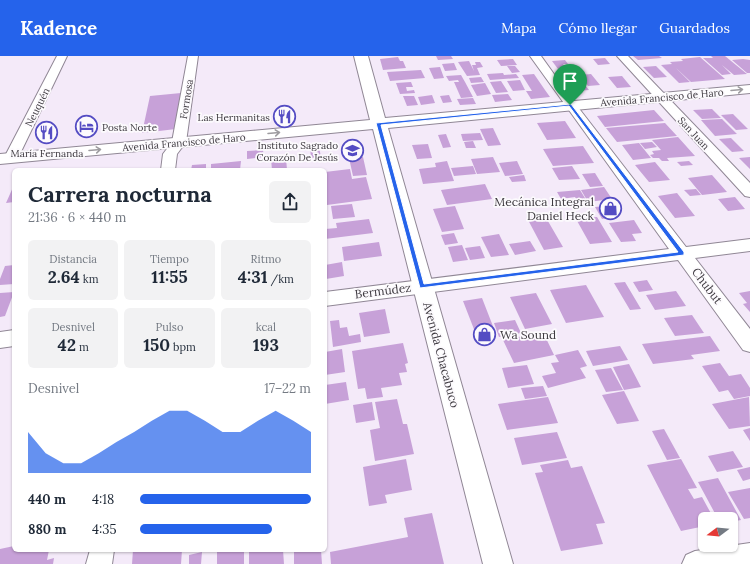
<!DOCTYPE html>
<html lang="es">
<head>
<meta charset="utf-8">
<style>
	:root { --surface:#fff; --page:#f2f2f3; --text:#1f2937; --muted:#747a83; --accent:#2563eb }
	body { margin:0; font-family:Lora,serif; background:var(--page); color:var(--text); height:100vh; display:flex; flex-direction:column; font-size:15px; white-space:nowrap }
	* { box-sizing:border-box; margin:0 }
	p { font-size:13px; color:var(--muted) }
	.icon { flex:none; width:22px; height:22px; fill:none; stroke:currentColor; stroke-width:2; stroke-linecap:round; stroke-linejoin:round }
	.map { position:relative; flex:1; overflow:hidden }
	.panel { position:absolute; left:12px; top:112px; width:315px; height:384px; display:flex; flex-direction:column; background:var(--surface); border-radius:6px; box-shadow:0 1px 3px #0004 }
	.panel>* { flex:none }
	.needle { width:26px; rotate:254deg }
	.controls { position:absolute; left:698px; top:456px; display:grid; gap:8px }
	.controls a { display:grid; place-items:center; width:40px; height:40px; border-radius:6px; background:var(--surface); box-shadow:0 1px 3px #0004; font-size:20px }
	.pin { position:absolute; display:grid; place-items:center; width:34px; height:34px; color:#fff; margin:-41px -17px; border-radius:50% 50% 50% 0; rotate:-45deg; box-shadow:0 0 4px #0007 }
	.pin .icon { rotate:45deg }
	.round { display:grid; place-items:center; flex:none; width:42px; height:42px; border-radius:6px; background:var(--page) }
	.summary { display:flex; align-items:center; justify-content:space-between; height:68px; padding:0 16px }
	h1 { font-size:22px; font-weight:700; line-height:30px }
	.metrics { display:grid; grid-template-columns:repeat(3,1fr); gap:6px; height:68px; padding:4px 16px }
	.metrics div { display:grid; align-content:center; border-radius:6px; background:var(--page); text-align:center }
	.metrics b { font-size:17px; font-weight:700 }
	.metrics small { font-size:11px; font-weight:400 }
	.metrics p { font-size:11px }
	.chart { height:112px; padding:8px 16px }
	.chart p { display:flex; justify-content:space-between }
	.chart svg { width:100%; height:72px; margin-top:4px; fill:var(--accent); opacity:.7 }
	ul { padding:0 16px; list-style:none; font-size:13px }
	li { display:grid; grid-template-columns:64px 48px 1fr; align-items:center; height:30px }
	li i { height:10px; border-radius:5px; background:var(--accent) }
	header { display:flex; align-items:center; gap:24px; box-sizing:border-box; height:56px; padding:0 20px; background:var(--accent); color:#fff }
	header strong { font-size:19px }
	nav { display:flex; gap:22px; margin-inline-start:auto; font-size:14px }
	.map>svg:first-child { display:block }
</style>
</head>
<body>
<header>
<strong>Kadence</strong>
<nav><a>Mapa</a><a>Cómo llegar</a><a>Guardados</a></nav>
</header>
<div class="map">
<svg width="750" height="508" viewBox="0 0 750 508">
	<rect width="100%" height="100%" fill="#f4eaf9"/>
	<path fill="#c7a1d8" d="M436 0H451L453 3 438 4Z
		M633 0H659L662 2 638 4Z
		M711 0H725L747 18 734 19 722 9 731 18 722 19 703 2H713Z
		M398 1 400 5H403L406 12 383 14 380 3Z
		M700 1 725 23 691 26 676 12 690 26 679 27 661 9 672 8 670 6 683 5 681 3Z
		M605 2 610 8 598 9 593 3Z
		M513 3 517 9 501 10 497 4Z
		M743 3 750 4V17H747L732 4Z
		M565 4 568 8H563L566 12 558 13 552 5Z
		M469 5 474 15 472 9H476L475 6H480L483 11 477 12 480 19 467 20 458 6Z
		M454 7 457 14 445 15 442 8Z
		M507 10H515L520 16 512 17Z
		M656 10 667 21 654 22 643 11Z
		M440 11 444 22 434 23 429 12Z
		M421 14 425 22 390 25 387 16Z
		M573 14 589 34 575 35 560 15Z
		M503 17 504 19 516 18 519 22 490 24 487 18Z
		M534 18 545 34 550 41 531 43 526 35H532L522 19Z
		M591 18 600 29 588 30 580 19Z
		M461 19 465 26 473 41 461 42 454 26H459L458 24 449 25 446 20Z
		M622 20 631 31 617 32 608 21Z
		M481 21 484 26 471 27 469 22Z
		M520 24 525 34 513 35 507 25Z
		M501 25 508 36 496 37 490 26Z
		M411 26 413 31H406L407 35 414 34 415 37 400 38 396 27Z
		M485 27 491 38 477 40 471 29Z
		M181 37 176 73 142 77 150 40Z
		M508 38 512 44 495 46 492 39Z
		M432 39 435 47 421 49 418 41Z
		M449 39 452 46 443 47 440 40Z
		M403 40H414L418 49 407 50Z
		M473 42 476 48 460 49 457 43Z
		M712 53 721 62 702 63 693 54Z
		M654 54 664 65 605 71 597 60Z
		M733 58 748 73 736 74 721 59Z
		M722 63 737 78 715 80 701 64Z
		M565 65 576 82 547 84 537 67Z
		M665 67 677 80 617 86 606 72Z
		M493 72 501 89 488 90 480 73Z
		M480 77 483 84 463 85 461 78Z
		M446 78 451 91 443 92 438 79Z
		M678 81 695 100 667 102 669 105H662L659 102H653L650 99 654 98 652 95 661 94 652 84Z
		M731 82 744 95 732 96 719 83Z
		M473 85 476 92H466L464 86Z
		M652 86 657 91 645 93 640 87Z
		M639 87 651 102 633 104 622 89Z
		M428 88 432 102 417 103 412 89Z
		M583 90 594 107 553 110 543 93Z
		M310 91H319L321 101 311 102Z
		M263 94 264 101 247 103V95Z
		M363 101 367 119 353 120 349 102Z
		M493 101 500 116 477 118 471 103Z
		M750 101V113L739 102Z
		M286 102 287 114H272L271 103Z
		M241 105 240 114H211V108Z
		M447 105 454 125 423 128 419 113 436 111 435 107Z
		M517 105 523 118 505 120 499 107Z
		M689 105 693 109 681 110 677 106Z
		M655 106 670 124 649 126 635 109Z
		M206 108V114H191L192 109Z
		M473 110 476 118 454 120 451 112Z
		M572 110 580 123 559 124 552 112Z
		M350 113 352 123 366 121 372 143 327 149 325 136V116Z
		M595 117 603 130 590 131 582 118Z
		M524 119 526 125 512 126 509 121Z
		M712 119 727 136 702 139 688 122Z
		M485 128 492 143 447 149 441 134Z
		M14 129V146L6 147Z
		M604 131 612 143 588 146 581 134Z
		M696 133 701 139 690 140 684 134Z
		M580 134 588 147 579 148 575 141 561 143 557 136Z
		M677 137 695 160 675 162 658 140Z
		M735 141 745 153 728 155 718 143Z
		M352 148 355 161 333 163 331 150Z
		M455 150 464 173 442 176 433 153Z
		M605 150 612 161 602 163 595 151Z
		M545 160 563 191 544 194 527 162Z
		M597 161 612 186 590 188 576 163Z
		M369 163 373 177 325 183V173L337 172 336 167Z
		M634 164 642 177 632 178 636 185 621 186 609 167Z
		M454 177 458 187 445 189 441 179Z
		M499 178 509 199 491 201 481 181Z
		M530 185 536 195 515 199 509 188Z
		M379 186 382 200 344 205 342 191Z
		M462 189 468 204 453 206 448 191Z
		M480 190 485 202 470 204 465 192Z
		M342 206 344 220 326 223 325 209Z
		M14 209V228L0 229V223L5 210Z
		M647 224 653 234 639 236 633 226Z
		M625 226 641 253 630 254 614 227Z
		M586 229 604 261 566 267 550 234Z
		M676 235 686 250 655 254 646 239Z
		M750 235V256L743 248 747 247 739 237Z
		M14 236 5 260 0 261V237Z
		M536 237 552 268 525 273 510 241Z
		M482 242 496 278 477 281 463 245Z
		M385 253 390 277 364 281 359 257Z
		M692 259 704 277 675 280 664 262Z
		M339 264 340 272 347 271 349 280 360 278 361 286 333 291 330 265Z
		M515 264 521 277 499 281 494 267Z
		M543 276 554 299 514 307 503 284Z
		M710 280 720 295 691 299 694 303 653 308 642 288Z
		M403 287 408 307 405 308 407 316 399 317 402 329 381 332 383 341 367 343 365 332 358 333 352 295Z
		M620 290 628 304 593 310 586 295Z
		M342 293 345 316 325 319V296Z
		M578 294 587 310 580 312 586 322 548 332 542 320 556 317 551 307 559 306 555 299Z
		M720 307 729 320 741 318 750 332V340L734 343 728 334 719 336 702 310Z
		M629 308 641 331 624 334 613 311Z
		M527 309 534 328 508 332 502 312Z
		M611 312 623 334 606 336 595 314Z
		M346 326 349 344 325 348V329Z
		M543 330 547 340 525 343 521 332Z
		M624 335 639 365 617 368 602 339Z
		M548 341 558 367 507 374 498 348Z
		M749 341 750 370 729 373 712 348Z
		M397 343 403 368H407L414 398 375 405 370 374 380 372 375 346Z
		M372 346 375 364 356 367 353 349Z
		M750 372V385L743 374Z
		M664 373 680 402 667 404 652 375Z
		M557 376 567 402 522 409 514 382Z
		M733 395 743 411 717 416 708 400Z
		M406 403 412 434 385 439 387 447 369 450 363 411Z
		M681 403 697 432 688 433 694 443 702 441 714 463H705V470L681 475 647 409Z
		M568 404 571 412 582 410 605 467 596 468 603 488 561 495 535 417 543 416 540 409Z
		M750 411V423L743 425 737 414Z
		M718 422 741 464 731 466V463H718L698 426Z
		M750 432V462L744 463 728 436Z
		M432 457 444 508H331L330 496 408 481 404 462Z
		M14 490V494H49L47 504 54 502 53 508H0V493Z
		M133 494H182L181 508H132Z
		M217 494H244V508H217Z
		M249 494H283L284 508H249Z
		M294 494H321L322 508H294Z
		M202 496 201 508H189V499Z"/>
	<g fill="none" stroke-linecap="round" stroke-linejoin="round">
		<defs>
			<path id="street" d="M57 0H67L18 102 16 105 11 106 6 105 4 102Z
				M188 0H198L186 86 177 98 175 114H161L163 98 172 86Z
				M530 0H541L574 46 686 191 750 183V195L695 202 750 273V296L743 294 678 204 325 250V236L669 193Z
				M617 0H628L750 127V141L745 140Z
				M14 274V290L0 292V276Z
				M750 487V508H682L686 499 695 495Z
				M90 494H114L112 508H86Z"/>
			<path id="primary" d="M354 0H368L385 62 750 29V37L388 72 513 508H483L373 73 0 108V98L370 64Z"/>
		</defs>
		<use href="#street" stroke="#908795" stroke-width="2"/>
		<use href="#primary" stroke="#908795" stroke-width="2"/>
		<use href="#street" fill="#fff" fill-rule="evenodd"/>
		<use href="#primary" fill="#fff" fill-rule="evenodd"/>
	</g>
	<defs><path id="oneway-shaft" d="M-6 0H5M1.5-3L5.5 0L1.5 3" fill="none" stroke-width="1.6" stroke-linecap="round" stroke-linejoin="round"/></defs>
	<g stroke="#9e9ca0">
		<use href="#oneway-shaft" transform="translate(737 34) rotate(-5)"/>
		<use href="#oneway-shaft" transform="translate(274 77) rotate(-5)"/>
		<use href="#oneway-shaft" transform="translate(95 94) rotate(-5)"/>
	</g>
	<path fill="#2563eb" stroke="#fff" fill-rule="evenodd" d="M571 48 684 196V199L420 232 376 67ZM569 50 678 196 424 228 381 69Z"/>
	<defs>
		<symbol id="restaurant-ring" viewBox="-11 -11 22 22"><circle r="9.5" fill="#fcfafd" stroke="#544cc3" stroke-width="1.5"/><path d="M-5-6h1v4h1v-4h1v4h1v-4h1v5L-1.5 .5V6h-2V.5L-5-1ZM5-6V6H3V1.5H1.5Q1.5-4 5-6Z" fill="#544cc3"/></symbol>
		<symbol id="hotel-ring" viewBox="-11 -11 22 22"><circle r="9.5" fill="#fcfafd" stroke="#544cc3" stroke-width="1.5"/><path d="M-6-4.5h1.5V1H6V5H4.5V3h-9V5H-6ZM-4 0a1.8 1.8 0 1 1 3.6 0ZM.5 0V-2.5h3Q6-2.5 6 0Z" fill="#544cc3"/></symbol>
		<symbol id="school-ring" viewBox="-11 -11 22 22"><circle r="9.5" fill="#fcfafd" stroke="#544cc3" stroke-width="1.5"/><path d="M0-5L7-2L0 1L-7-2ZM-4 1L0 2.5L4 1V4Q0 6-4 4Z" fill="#544cc3"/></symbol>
		<symbol id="shop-ring" viewBox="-11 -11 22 22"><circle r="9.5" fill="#fcfafd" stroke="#544cc3" stroke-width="1.5"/><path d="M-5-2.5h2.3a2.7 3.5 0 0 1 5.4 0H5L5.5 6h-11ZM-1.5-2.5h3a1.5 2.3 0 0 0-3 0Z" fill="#544cc3"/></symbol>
	</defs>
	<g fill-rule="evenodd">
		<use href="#restaurant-ring" x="272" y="48" width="25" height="25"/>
		<use href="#hotel-ring" x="74" y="58" width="25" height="25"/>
		<use href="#restaurant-ring" x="34" y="64" width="25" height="25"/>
		<use href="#school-ring" x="340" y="82" width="25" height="25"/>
		<use href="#shop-ring" x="598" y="140" width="25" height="25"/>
		<use href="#shop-ring" x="472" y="266" width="25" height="25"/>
	</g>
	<g text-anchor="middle" stroke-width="3.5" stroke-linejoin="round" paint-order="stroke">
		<g font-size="10" fill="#3e3a40" stroke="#fcfafd">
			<text transform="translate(662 41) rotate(-5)" y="4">Avenida Francisco de Haro</text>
			<text transform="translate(186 43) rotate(-81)" y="4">Formosa</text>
			<text transform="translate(37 51) rotate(-63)" y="4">Neuquén</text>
			<text transform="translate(694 77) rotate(47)" y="4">San Juan</text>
			<text transform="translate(184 86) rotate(-5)" y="4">Avenida Francisco de Haro</text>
		</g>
		<g font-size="10" fill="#3e3a40" stroke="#fcfafd" text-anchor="end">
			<text x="270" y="65">Las Hermanitas</text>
			<text x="102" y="75" text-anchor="start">Posta Norte</text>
			<text x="338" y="93">Instituto Sagrado<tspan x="338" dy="12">Corazón De Jesús</tspan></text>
			<text x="47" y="101" text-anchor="middle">María Fernanda</text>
		</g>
		<g font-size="12" fill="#3e3a40" stroke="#fcfafd" text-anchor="end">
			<text x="594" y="150">Mecánica Integral<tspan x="594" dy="14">Daniel Heck</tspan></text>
			<text x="500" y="283" text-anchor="start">Wa Sound</text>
		</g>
		<g font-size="12" fill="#3e3a40" stroke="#fcfafd">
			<text transform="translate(707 230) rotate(53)" y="4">Chubut</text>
			<text transform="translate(383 235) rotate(-7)" y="4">Bermúdez</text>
			<text transform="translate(441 299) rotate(75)" y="4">Avenida Chacabuco</text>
		</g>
	</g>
</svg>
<div class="controls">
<a><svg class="needle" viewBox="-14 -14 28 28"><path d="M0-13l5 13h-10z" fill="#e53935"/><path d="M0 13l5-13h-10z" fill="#747a83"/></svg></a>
</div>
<div class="pin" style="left:570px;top:49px;background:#1e9e55"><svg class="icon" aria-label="arrive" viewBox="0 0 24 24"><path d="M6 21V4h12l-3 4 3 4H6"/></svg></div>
<section class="panel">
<div class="summary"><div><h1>Carrera nocturna</h1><p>21:36 · 6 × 440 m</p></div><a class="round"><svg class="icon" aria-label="share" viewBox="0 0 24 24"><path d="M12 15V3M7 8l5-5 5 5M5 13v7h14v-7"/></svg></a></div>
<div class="metrics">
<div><p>Distancia</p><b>2.64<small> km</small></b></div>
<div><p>Tiempo</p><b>11:55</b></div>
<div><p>Ritmo</p><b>4:31<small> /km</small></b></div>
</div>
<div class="metrics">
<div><p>Desnivel</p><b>42<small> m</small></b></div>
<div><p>Pulso</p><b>150<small> bpm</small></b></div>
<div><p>kcal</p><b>193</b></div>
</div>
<div class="chart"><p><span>Desnivel</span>17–22 m</p>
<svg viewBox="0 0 160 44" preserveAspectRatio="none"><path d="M0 44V19L10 32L20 38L30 38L40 32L50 25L60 19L70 12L80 6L90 6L100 12L110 19L120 19L130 12L140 6L150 12L160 19V44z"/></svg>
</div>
<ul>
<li><b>440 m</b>4:18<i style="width:100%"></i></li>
<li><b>880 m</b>4:35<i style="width:77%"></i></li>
</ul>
</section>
</div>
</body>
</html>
